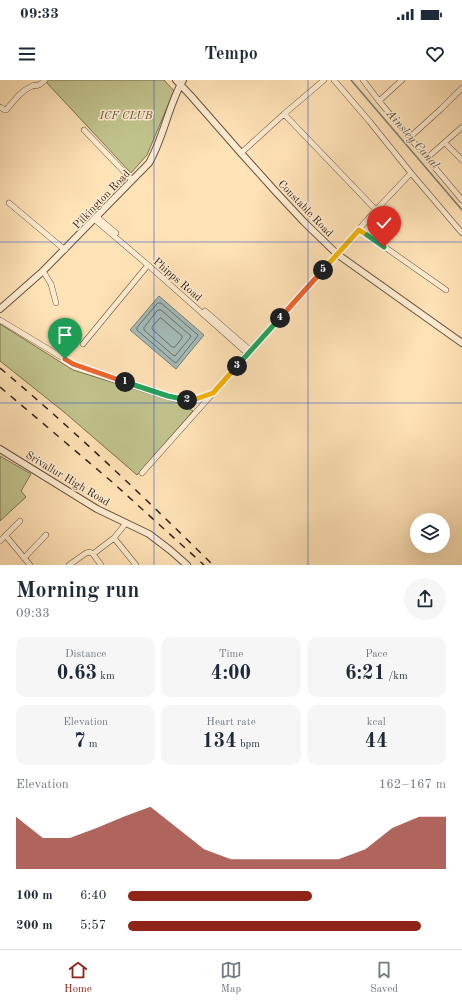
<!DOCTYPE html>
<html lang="en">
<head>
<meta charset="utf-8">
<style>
	:root { --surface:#fff; --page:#f6f6f7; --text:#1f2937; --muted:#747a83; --line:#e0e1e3; --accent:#8f2418 }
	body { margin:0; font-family:"Old Standard TT",serif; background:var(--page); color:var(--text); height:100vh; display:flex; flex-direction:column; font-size:15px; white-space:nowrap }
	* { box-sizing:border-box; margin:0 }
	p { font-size:13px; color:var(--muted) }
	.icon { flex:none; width:22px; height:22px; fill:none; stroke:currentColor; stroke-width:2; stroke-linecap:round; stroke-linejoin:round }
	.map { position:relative; height:485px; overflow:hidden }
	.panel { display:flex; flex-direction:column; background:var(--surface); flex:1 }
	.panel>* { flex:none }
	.buttons { position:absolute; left:410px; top:433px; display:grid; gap:8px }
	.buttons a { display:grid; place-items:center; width:40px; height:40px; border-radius:50%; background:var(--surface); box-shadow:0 4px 16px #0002; font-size:20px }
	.pin { position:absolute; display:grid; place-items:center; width:34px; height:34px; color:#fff; margin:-41px -17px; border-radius:50% 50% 50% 0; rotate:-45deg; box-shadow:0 0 4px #0007 }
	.pin .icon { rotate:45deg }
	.km { position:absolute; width:20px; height:20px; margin:-10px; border-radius:50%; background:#222; color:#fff; font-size:11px; line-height:20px; text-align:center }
	.round { display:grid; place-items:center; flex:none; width:42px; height:42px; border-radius:21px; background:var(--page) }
	.headline { display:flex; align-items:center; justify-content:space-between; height:68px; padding:0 16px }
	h1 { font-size:22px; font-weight:600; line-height:30px }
	.metrics { display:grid; grid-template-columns:repeat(3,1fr); gap:6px; height:68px; padding:4px 16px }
	.metrics div { display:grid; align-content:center; border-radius:10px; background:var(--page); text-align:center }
	.metrics b { font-size:20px; font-weight:600 }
	.metrics small { font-size:11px; font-weight:400 }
	.metrics p { font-size:11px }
	.chart { height:112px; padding:8px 16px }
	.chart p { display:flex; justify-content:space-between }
	.chart svg { width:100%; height:72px; margin-top:4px; fill:var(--accent); opacity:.7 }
	ul { padding:0 16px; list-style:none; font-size:13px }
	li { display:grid; grid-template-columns:64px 48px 1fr; align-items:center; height:30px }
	li i { height:10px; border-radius:5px; background:var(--accent) }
	.status { display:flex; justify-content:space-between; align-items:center; height:28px; padding:0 20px; background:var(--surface); direction:ltr }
	.status svg { height:11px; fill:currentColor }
	header { display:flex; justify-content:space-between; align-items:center; height:52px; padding:0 16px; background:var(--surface); font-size:18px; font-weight:600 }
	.tab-bar { display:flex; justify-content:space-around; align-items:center; height:56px; border-top:1px solid var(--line); background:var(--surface); font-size:11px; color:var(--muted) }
	.tab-bar a { display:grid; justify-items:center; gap:2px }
	.tab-bar .current { color:var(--accent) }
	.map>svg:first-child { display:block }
</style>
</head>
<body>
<div class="status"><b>09:33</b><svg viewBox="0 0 49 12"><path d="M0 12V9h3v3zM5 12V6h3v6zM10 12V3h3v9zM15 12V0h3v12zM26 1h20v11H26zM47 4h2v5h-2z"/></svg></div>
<header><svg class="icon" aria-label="menu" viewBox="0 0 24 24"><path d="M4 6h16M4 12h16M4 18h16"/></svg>Tempo<svg class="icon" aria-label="heart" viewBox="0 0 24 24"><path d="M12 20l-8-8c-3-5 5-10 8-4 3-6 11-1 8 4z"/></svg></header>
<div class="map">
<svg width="462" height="485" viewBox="0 0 462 485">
	<rect width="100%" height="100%" fill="#ffe2b6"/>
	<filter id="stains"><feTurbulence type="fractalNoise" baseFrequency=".005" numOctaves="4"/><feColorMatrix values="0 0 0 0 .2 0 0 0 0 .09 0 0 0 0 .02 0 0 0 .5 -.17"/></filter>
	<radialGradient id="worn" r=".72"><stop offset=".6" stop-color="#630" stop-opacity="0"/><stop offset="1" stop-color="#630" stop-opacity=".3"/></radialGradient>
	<path fill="#c1c38d" stroke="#7a7252" d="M48 0H164L174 11 147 75 131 93 46 2Z
		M0 244 73 290 182 324 193 331 137 395 64 332 0 281Z
		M0 376 31 394 21 411 26 417 0 441Z"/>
	<path fill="#a4bbb8" stroke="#777e78" d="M159 216 204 255 176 289 130 250Z"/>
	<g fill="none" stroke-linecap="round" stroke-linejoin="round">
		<path stroke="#6c6e68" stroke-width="1" d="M158 223H161L198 255 197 257 176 283 174 282 137 250V248Z
			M158 230H161L191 256 190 258 175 276 173 275 144 250V248Z
			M161 238 182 256V258L175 267H172L152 249V247L159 239Z"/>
		<path stroke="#777e78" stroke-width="1.5" d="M351 0 462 130"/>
		<defs>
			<path id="minor" d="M334 0 370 42 411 93 462 153
				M363 0 379 21 462 120
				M379 21 402 0
				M0 27 5 30H6L18 16 25 10 34 5 36 6 39 5 45 0
				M284 34 376 130
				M84 50 132 100
				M409 58 441 29 462 8
				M445 63 462 80
				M241 73 284 34 324 0
				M427 78 462 47
				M9 123 65 170
				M97 137 116 153
				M94 139 148 185 248 274
				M359 149 446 210
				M43 191 51 204 56 223
				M205 231 251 271
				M0 240 73 284 97 293 168 316 190 321 211 314
				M83 264 148 185
				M142 393 376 130 411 93
				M6 456 30 485
				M114 458 136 485
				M0 461 20 441
				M93 474 101 485
				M24 478 46 455
				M69 485 86 473 90 472 93 474 114 458 126 443"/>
			<path id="tertiary" d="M176 0 191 16 241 73 276 112 304 142 337 174 462 263
				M0 229 42 192 149 83C164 57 168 26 183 0
				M0 369 97 429 149 454 170 470 187 485"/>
		</defs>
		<use href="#minor" stroke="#675240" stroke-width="6"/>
		<use href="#tertiary" stroke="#675240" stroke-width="8"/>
		<use href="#minor" stroke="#ffecd0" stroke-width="5"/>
		<use href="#tertiary" stroke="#ffecd0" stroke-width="6"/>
		<path stroke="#342218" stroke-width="1.5" stroke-dasharray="7 7" stroke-linecap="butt" d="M0 288C74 350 144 417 213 485
			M0 307 111 401 204 485"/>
	</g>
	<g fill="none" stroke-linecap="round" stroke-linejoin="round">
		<defs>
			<path id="split-1" d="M65 279 73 284 125 302"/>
			<path id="split-2" d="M125 302 168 316 187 320"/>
			<path id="split-3" d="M187 320 190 321 213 313 237 286"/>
			<path id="split-4" d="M237 286 280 238"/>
			<path id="split-5" d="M280 238 323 190"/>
			<path id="split-6" d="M323 190 359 150 367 155"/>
			<path id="split-7" d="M367 155 384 167"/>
		</defs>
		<use href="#split-1" stroke="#fff" stroke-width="8"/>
		<use href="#split-2" stroke="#fff" stroke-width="8"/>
		<use href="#split-3" stroke="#fff" stroke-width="8"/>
		<use href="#split-4" stroke="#fff" stroke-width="8"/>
		<use href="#split-5" stroke="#fff" stroke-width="8"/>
		<use href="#split-6" stroke="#fff" stroke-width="8"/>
		<use href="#split-7" stroke="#fff" stroke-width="8"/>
		<use href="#split-1" stroke="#f0652b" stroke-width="5"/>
		<use href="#split-2" stroke="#22a559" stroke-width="5"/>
		<use href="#split-3" stroke="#f5b400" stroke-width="5"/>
		<use href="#split-4" stroke="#22a559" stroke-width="5"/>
		<use href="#split-5" stroke="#f0652b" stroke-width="5"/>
		<use href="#split-6" stroke="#f5b400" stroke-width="5"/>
		<use href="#split-7" stroke="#22a559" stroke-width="5"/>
	</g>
	<path fill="none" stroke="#1d4ed8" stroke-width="1" stroke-opacity="0.55" d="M154 0V485M308 0V485M0 162H462M0 323H462"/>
	<g text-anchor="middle" stroke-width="3" stroke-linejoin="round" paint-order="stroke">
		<g font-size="11" font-style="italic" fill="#5e523b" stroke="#ffecd0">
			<text x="126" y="39">ICF CLUB</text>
		</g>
		<g font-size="11" fill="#342218" stroke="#ffecd0">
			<text transform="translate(101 119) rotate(-46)" y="4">Pilkington Road</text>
			<text transform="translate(306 128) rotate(46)" y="4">Constable Road</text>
			<text transform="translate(178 199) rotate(41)" y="4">Phipps Road</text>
			<text transform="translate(68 398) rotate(31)" y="4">Srivallur High Road</text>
		</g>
		<g font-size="12" font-style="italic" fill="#565048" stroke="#ffecd0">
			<text transform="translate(413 59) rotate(49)" y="4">Ainsley Canal</text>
		</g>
	</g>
	<rect width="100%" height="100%" filter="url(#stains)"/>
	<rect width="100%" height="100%" fill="url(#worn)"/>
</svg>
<div class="buttons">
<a><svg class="icon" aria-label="layers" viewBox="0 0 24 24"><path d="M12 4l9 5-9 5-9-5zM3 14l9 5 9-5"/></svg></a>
</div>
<div class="pin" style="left:65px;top:279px;background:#1e9e55"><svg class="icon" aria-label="arrive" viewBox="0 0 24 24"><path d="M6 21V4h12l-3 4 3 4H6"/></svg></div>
<div class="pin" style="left:384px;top:167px;background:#d93025"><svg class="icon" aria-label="check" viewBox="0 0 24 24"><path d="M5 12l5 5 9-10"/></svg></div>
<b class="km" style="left:125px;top:302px">1</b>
<b class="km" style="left:187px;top:320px">2</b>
<b class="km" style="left:237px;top:286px">3</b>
<b class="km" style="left:280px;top:238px">4</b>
<b class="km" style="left:323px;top:190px">5</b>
</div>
<section class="panel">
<div class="headline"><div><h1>Morning run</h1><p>09:33</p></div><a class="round"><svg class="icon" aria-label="share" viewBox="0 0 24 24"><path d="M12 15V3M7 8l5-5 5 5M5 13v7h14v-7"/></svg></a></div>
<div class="metrics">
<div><p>Distance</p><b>0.63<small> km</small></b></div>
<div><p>Time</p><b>4:00</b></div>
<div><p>Pace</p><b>6:21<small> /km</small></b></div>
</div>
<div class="metrics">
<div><p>Elevation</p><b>7<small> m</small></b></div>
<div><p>Heart rate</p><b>134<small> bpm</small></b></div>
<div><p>kcal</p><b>44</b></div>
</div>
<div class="chart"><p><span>Elevation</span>162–167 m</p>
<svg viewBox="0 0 160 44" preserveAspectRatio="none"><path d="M0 44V12L10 25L20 25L30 19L40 12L50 6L60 19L70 32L80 38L90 38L100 38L110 38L120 38L130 32L140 19L150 12L160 12V44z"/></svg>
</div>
<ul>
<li><b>100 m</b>6:40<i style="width:58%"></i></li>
<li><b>200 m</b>5:57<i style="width:92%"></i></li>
</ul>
</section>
<nav class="tab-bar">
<a class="current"><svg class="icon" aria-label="home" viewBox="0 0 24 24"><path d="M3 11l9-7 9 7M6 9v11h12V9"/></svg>Home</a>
<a><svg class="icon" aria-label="map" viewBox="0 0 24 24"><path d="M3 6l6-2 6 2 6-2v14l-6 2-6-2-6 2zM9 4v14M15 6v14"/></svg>Map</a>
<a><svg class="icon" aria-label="saved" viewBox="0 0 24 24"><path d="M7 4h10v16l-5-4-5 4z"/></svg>Saved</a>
</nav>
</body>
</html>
